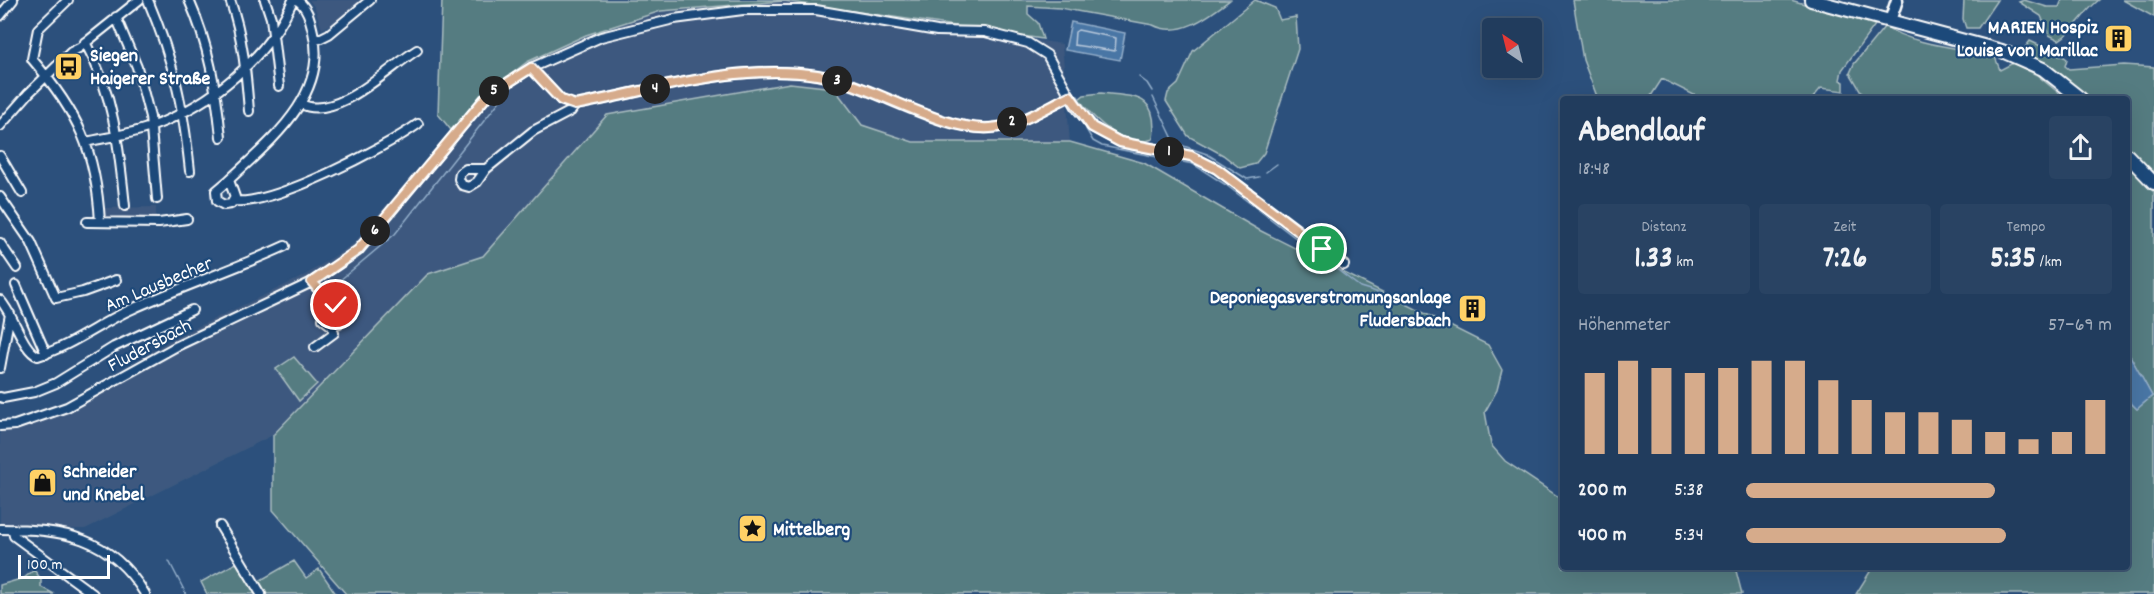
<!DOCTYPE html>
<html lang="de">
<head>
<meta charset="utf-8">
<style>
	:root { --surface:#213c5d; --page:#294363; --text:#f1f3f6; --muted:#a2adbc; --line:#3e5672; --accent:#d6ab8b }
	body { margin:0; font-family:Dekko,sans-serif; background:var(--page); color:var(--text); height:100vh; display:flex; flex-direction:column; font-size:22px; white-space:nowrap }
	* { box-sizing:border-box; margin:0 }
	p { font-size:20px; color:var(--muted) }
	.icon { flex:none; width:33px; height:33px; fill:none; stroke:currentColor; stroke-width:2; stroke-linecap:round; stroke-linejoin:round }
	.map { position:relative; flex:1; overflow:hidden }
	.panel { position:absolute; left:1560px; top:96px; width:570px; height:474px; display:flex; flex-direction:column; background:var(--surface); border-radius:6px; box-shadow:0 6px 24px #0002,0 0 0 2px var(--line) }
	.panel>* { flex:none }
	.needle { width:39px; rotate:325deg }
	.tools { position:absolute; left:1482px; top:18px; display:grid; gap:12px }
	.tools a { display:grid; place-items:center; width:60px; height:60px; border-radius:6px; background:var(--surface); box-shadow:0 6px 24px #0002,0 0 0 2px var(--line); font-size:30px }
	.scale { position:absolute; left:18px; bottom:15px; width:92px; box-sizing:border-box; padding-left:6px; border:3px solid #fff; border-top:0; font-size:16px; line-height:21px; white-space:nowrap; color:#fff; -webkit-text-stroke:4px #1f4a7a; paint-order:stroke }
	.pin { position:absolute; display:grid; place-items:center; width:51px; height:51px; color:#fff; margin:-26px; border:3px solid #fff; border-radius:50%; box-shadow:0 2px 6px #0007 }
	.km { position:absolute; width:30px; height:30px; margin:-15px; border-radius:50%; background:#222; color:#fff; font-size:16px; line-height:30px; text-align:center }
	.round { display:grid; place-items:center; flex:none; width:63px; height:63px; border-radius:6px; background:var(--page) }
	.headline { display:flex; align-items:center; justify-content:space-between; height:102px; padding:0 18px }
	h1 { font-size:33px; font-weight:800; line-height:45px }
	.metrics { display:grid; grid-template-columns:repeat(3,1fr); gap:9px; height:102px; padding:6px 18px }
	.metrics div { display:grid; align-content:center; border-radius:6px; background:var(--page); text-align:center }
	.metrics b { font-size:30px; font-weight:800 }
	.metrics small { font-size:16px; font-weight:400 }
	.metrics p { font-size:16px }
	.chart { height:168px; padding:12px 18px }
	.chart p { display:flex; justify-content:space-between }
	.chart svg { width:100%; height:108px; margin-top:6px; stroke:var(--accent); stroke-width:6 }
	ul { padding:0 18px; list-style:none; font-size:20px }
	li { display:grid; grid-template-columns:96px 72px 1fr; align-items:center; height:45px }
	li i { height:15px; border-radius:8px; background:var(--accent) }
	.map>svg:first-child { display:block }
</style>
</head>
<body>
<div class="map">
<svg width="2154" height="594" viewBox="0 0 2154 594">
	<rect width="100%" height="100%" fill="#2c507c"/>
	<filter id="ink" filterUnits="userSpaceOnUse"><feTurbulence type="fractalNoise" baseFrequency=".0167" numOctaves="2"/><feDisplacementMap in="SourceGraphic" scale="12" xChannelSelector="R" yChannelSelector="G"/><feConvolveMatrix kernelMatrix="1 2 1 2 8 2 1 2 1" color-interpolation-filters="sRGB"/></filter>
	<g filter="url(#ink)">
		<path fill="#3c587f" d="M309 0H362L338 21 322 29 315 8Z
			M784 1 1062 44 1070 142H913L862 125 834 88 607 115 483 256 428 274 273 435 85 529H0V426H16L112 378 170 340 304 276 353 244 451 130 483 96 527 62 586 35 661 11Z
			M156 207V221L102 222V208Z"/>
		<path fill="#557b81" stroke="#aabdc0" stroke-width="1.5" d="M442 0H1230C1209 16 1180 39 1153 25L1060 8 1028 6V14L1038 23 1043 39 784 1 661 11 586 35 527 62 483 96 451 130 438 114Z
			M1255 0 1275 8 1280 20 1296 17 1298 49 1264 153 1255 164 1240 168 1223 155 1188 136 1166 101 1168 93 1178 84 1193 51Z
			M1573 0H1791L1875 25 1842 70 1840 80 1844 82V91L1821 88 1812 99H1702L1662 79 1649 99H1598L1583 60Z
			M1964 0H1997L1978 28H1966L1963 19Z
			M2024 0 2047 7H2059L2062 0H2099C2084 11 2075 31 2059 40L2049 35 2041 16 2019 2Z
			M2123 0H2154V17Z
			M1885 26C1909 44 1959 48 1988 54L1995 57 2000 70 2013 63 2037 75 2066 99H1869L1863 95 1850 73 1854 64Z
			M2030 41 2064 57 2067 59 2065 66 2069 69 2124 65 2154 67V175L2127 148V99H2085L2025 54 2024 49Z
			M790 83 834 88 862 125 913 142H1070L1144 163 1259 230 1488 345 1502 370 1497 390 1485 412 1491 445 1505 461 1563 500V567H1735L1742 594H346L273 510V435L428 274 483 256 607 115Z
			M1101 93C1134 97 1159 93 1153 139 1125 150 1094 120 1079 99L1084 95Z
			M2127 165 2154 192V594H1856L1873 567H2127V399L2137 409 2152 396 2129 354 2127 355Z
			M294 357 317 384 299 401 276 369Z
			M240 561 254 584 294 561 306 578 319 569 336 594H207L201 582Z
			M34 570 41 579V587L54 594H0V585L24 578Z"/>
		<path fill="#4a76a5" stroke="#92adc9" stroke-width="1.5" d="M1071 22 1125 33 1120 60 1065 50Z
			M2129 354 2152 396 2137 409 2127 399Z"/>
		<g fill="none" stroke-linecap="round" stroke-linejoin="round">
			<path stroke="#b7c8db" stroke-width="1.5" d="M1078 30 1116 38 1115 51 1074 45 1075 32Z"/>
			<path stroke="#92adc9" stroke-width="1.5" d="M1139 77 1147 83 1152 91
				M1078 96 1083 108 1096 122
				M1153 97 1175 143 1207 154 1247 179 1259 177
				M1086 129 1093 141 1102 146 1193 164 1226 185 1360 287 1383 294
				M1266 172 1277 164
				M333 286 395 234 502 98
				M169 561 186 594"/>
			<defs>
				<path id="street" d="M68 0 38 29 32 59C78 113 96 150 100 222
					M148 0C174 62 183 104 190 171
					M189 0C209 45 216 88 221 137
					M230 0C243 36 246 73 249 111
					M265 0 271 18 279 86
					M0 16 13 0
					M116 17 137 67 150 117 157 199
					M315 41 329 34 370 0
					M85 42C114 94 119 148 125 206
					M84 44 139 0
					M531 68 561 100 575 105C654 90 736 63 817 75 870 84 938 131 990 128 1017 127 1047 107 1070 96
					M301 104C336 122 388 68 417 50
					M0 126 29 93 71 52 79 48
					M86 142C108 137 132 134 153 126 211 104 268 58 293 0
					M0 156 22 193
					M466 169H486L477 182 469 187 462 185 459 179 460 173Z
					M486 169 533 131 571 111 575 105
					M229 180C269 142 329 96 313 32 310 19 308 8 297 0
					M229 180 235 197 231 204 224 205 217 201 216 191Z
					M0 197 31 242 56 298 83 292 116 280
					M234 201C272 206 385 148 418 124
					M87 222 159 223 187 219
					M0 243 17 268
					M312 282 326 298 323 319 332 326
					M16 285 46 354
					M0 300C14 315 23 351 38 356 72 346 100 323 132 309 183 286 235 269 285 246
					M326 307 336 305 343 312 342 322 332 326
					M315 347 334 333 332 326
					M0 368 10 314
					M0 397 3 398 34 392 56 383 114 347 192 310
					M0 426 15 425 67 407 177 346 312 282 358 251 487 96 531 68 601 37 674 19 743 10H816L937 31 985 32 1028 43 1047 55 1078 110 1092 127 1120 142 1191 156 1217 169 1344 265
					M220 526 261 594
					M0 529C63 529 110 536 145 594
					M13 529 14 536 93 594"/>
				<path id="secondary" d="M1890 21 1897 0"/>
				<path id="primary" d="M1811 0 2002 51 2043 69 2081 99
					M2127 155 2154 183"/>
			</defs>
			<use href="#street" stroke="#fff" stroke-width="12"/>
			<use href="#secondary" stroke="#fff" stroke-width="15"/>
			<use href="#primary" stroke="#fff" stroke-width="16"/>
			<use href="#street" stroke="#1f4a7a" stroke-width="8"/>
			<use href="#secondary" stroke="#1f4a7a" stroke-width="10"/>
			<use href="#primary" stroke="#1f4a7a" stroke-width="12"/>
		</g>
	</g>
	<g fill="none" stroke-linecap="round" stroke-linejoin="round" filter="url(#ink)">
		<defs>
			<path id="route" d="M336 305 326 307V298L312 282 358 250 487 96 531 68 561 100 575 105C654 90 736 63 817 75 870 83 939 131 990 128 1017 127 1047 107 1070 96L1092 127 1120 142 1191 156 1217 169 1322 249"/>
		</defs>
		<use href="#route" stroke="#fff" stroke-width="12"/>
		<use href="#route" stroke="#d6ab8b" stroke-width="8"/>
	</g>
	<defs>
		<symbol id="building-square" viewBox="-11 -11 22 22"><rect x="-9" y="-9" width="18" height="18" rx="4" fill="#ffd166" stroke="#1f4a7a"/><path d="M-4-6H4V6H1V3H-1V6H-4ZM-2.5-4.3h1.7v1.8h-1.7ZM.8-4.3h1.7v1.8H.8ZM-2.5-1h1.7V.8h-1.7ZM.8-1h1.7V.8H.8Z" fill="#111"/></symbol>
		<symbol id="bus-square" viewBox="-11 -11 22 22"><rect x="-9" y="-9" width="18" height="18" rx="4" fill="#ffd166" stroke="#1f4a7a"/><path d="M-5-6H5V4H4V6H2V4H-2V6H-4V4H-5ZM-3.5-4V0h7V-4ZM-3.5 1.2v1.5H-2V1.2ZM2 1.2v1.5H3.5V1.2Z" fill="#111"/></symbol>
		<symbol id="shop-square" viewBox="-11 -11 22 22"><rect x="-9" y="-9" width="18" height="18" rx="4" fill="#ffd166" stroke="#1f4a7a"/><path d="M-5-2.5h2.3a2.7 3.5 0 0 1 5.4 0H5L5.5 6h-11ZM-1.5-2.5h3a1.5 2.3 0 0 0-3 0Z" fill="#111"/></symbol>
		<symbol id="sight-square" viewBox="-11 -11 22 22"><rect x="-9" y="-9" width="18" height="18" rx="4" fill="#ffd166" stroke="#1f4a7a"/><path d="M0-6L1.8-2.2L6-1.7L2.9 1.2L3.7 5.4L0 3.3L-3.7 5.4L-2.9 1.2L-6-1.7L-1.8-2.2Z" fill="#111"/></symbol>
	</defs>
	<g fill-rule="evenodd">
		<use href="#building-square" x="2102" y="22" width="33" height="33"/>
		<use href="#bus-square" x="52" y="50" width="33" height="33"/>
		<use href="#building-square" x="1456" y="292" width="33" height="33"/>
		<use href="#shop-square" x="26" y="466" width="33" height="33"/>
		<use href="#sight-square" x="736" y="512" width="33" height="33"/>
	</g>
	<g text-anchor="middle" stroke-width="4.5" stroke-linejoin="round" paint-order="stroke">
		<g font-size="20" font-weight="bold" fill="#fff" stroke="#1f4a7a" text-anchor="start">
			<text x="2098" y="33" text-anchor="end">MARIEN Hospiz<tspan x="2098" dy="23">Louise von Marillac</tspan></text>
			<text x="90" y="61">Siegen<tspan x="90" dy="23">Haigerer Straße</tspan></text>
			<text x="1451" y="303" text-anchor="end">Deponiegasverstromungsanlage<tspan x="1451" dy="23">Fludersbach</tspan></text>
			<text x="63" y="477">Schneider<tspan x="63" dy="23">und Knebel</tspan></text>
			<text x="773" y="535">Mittelberg</text>
		</g>
		<g font-size="20" fill="#fff" stroke="#1f4a7a">
			<text transform="translate(158 283) rotate(-23)" y="7">Am Lausbecher</text>
			<text transform="translate(149 344) rotate(-28)" y="7">Fludersbach</text>
		</g>
	</g>
</svg>
<div class="tools">
<a><svg class="needle" viewBox="-14 -14 28 28"><path d="M0-13l5 13h-10z" fill="#e53935"/><path d="M0 13l5-13h-10z" fill="#a2adbc"/></svg></a>
</div>
<div class="scale">100 m</div>
<div class="pin" style="left:1322px;top:249px;background:#1e9e55"><svg class="icon" aria-label="arrive" viewBox="0 0 24 24"><path d="M6 21V4h12l-3 4 3 4H6"/></svg></div>
<div class="pin" style="left:336px;top:305px;background:#d93025"><svg class="icon" aria-label="check" viewBox="0 0 24 24"><path d="M5 12l5 5 9-10"/></svg></div>
<b class="km" style="left:1169px;top:152px">1</b>
<b class="km" style="left:1012px;top:122px">2</b>
<b class="km" style="left:837px;top:81px">3</b>
<b class="km" style="left:655px;top:89px">4</b>
<b class="km" style="left:494px;top:91px">5</b>
<b class="km" style="left:375px;top:231px">6</b>
<section class="panel">
<div class="headline"><div><h1>Abendlauf</h1><p>18:48</p></div><a class="round"><svg class="icon" aria-label="share" viewBox="0 0 24 24"><path d="M12 15V3M7 8l5-5 5 5M5 13v7h14v-7"/></svg></a></div>
<div class="metrics">
<div><p>Distanz</p><b>1.33<small> km</small></b></div>
<div><p>Zeit</p><b>7:26</b></div>
<div><p>Tempo</p><b>5:35<small> /km</small></b></div>
</div>
<div class="chart"><p><span>Höhenmeter</span>57–69 m</p>
<svg viewBox="0 0 160 44" preserveAspectRatio="none"><path d="M5 44V11M15 44V6M25 44V9M35 44V11M45 44V9M55 44V6M65 44V6M75 44V14M85 44V22M95 44V27M105 44V27M115 44V30M125 44V35M135 44V38M145 44V35M155 44V22"/></svg>
</div>
<ul>
<li><b>200 m</b>5:38<i style="width:68%"></i></li>
<li><b>400 m</b>5:34<i style="width:71%"></i></li>
</ul>
</section>
</div>
</body>
</html>
